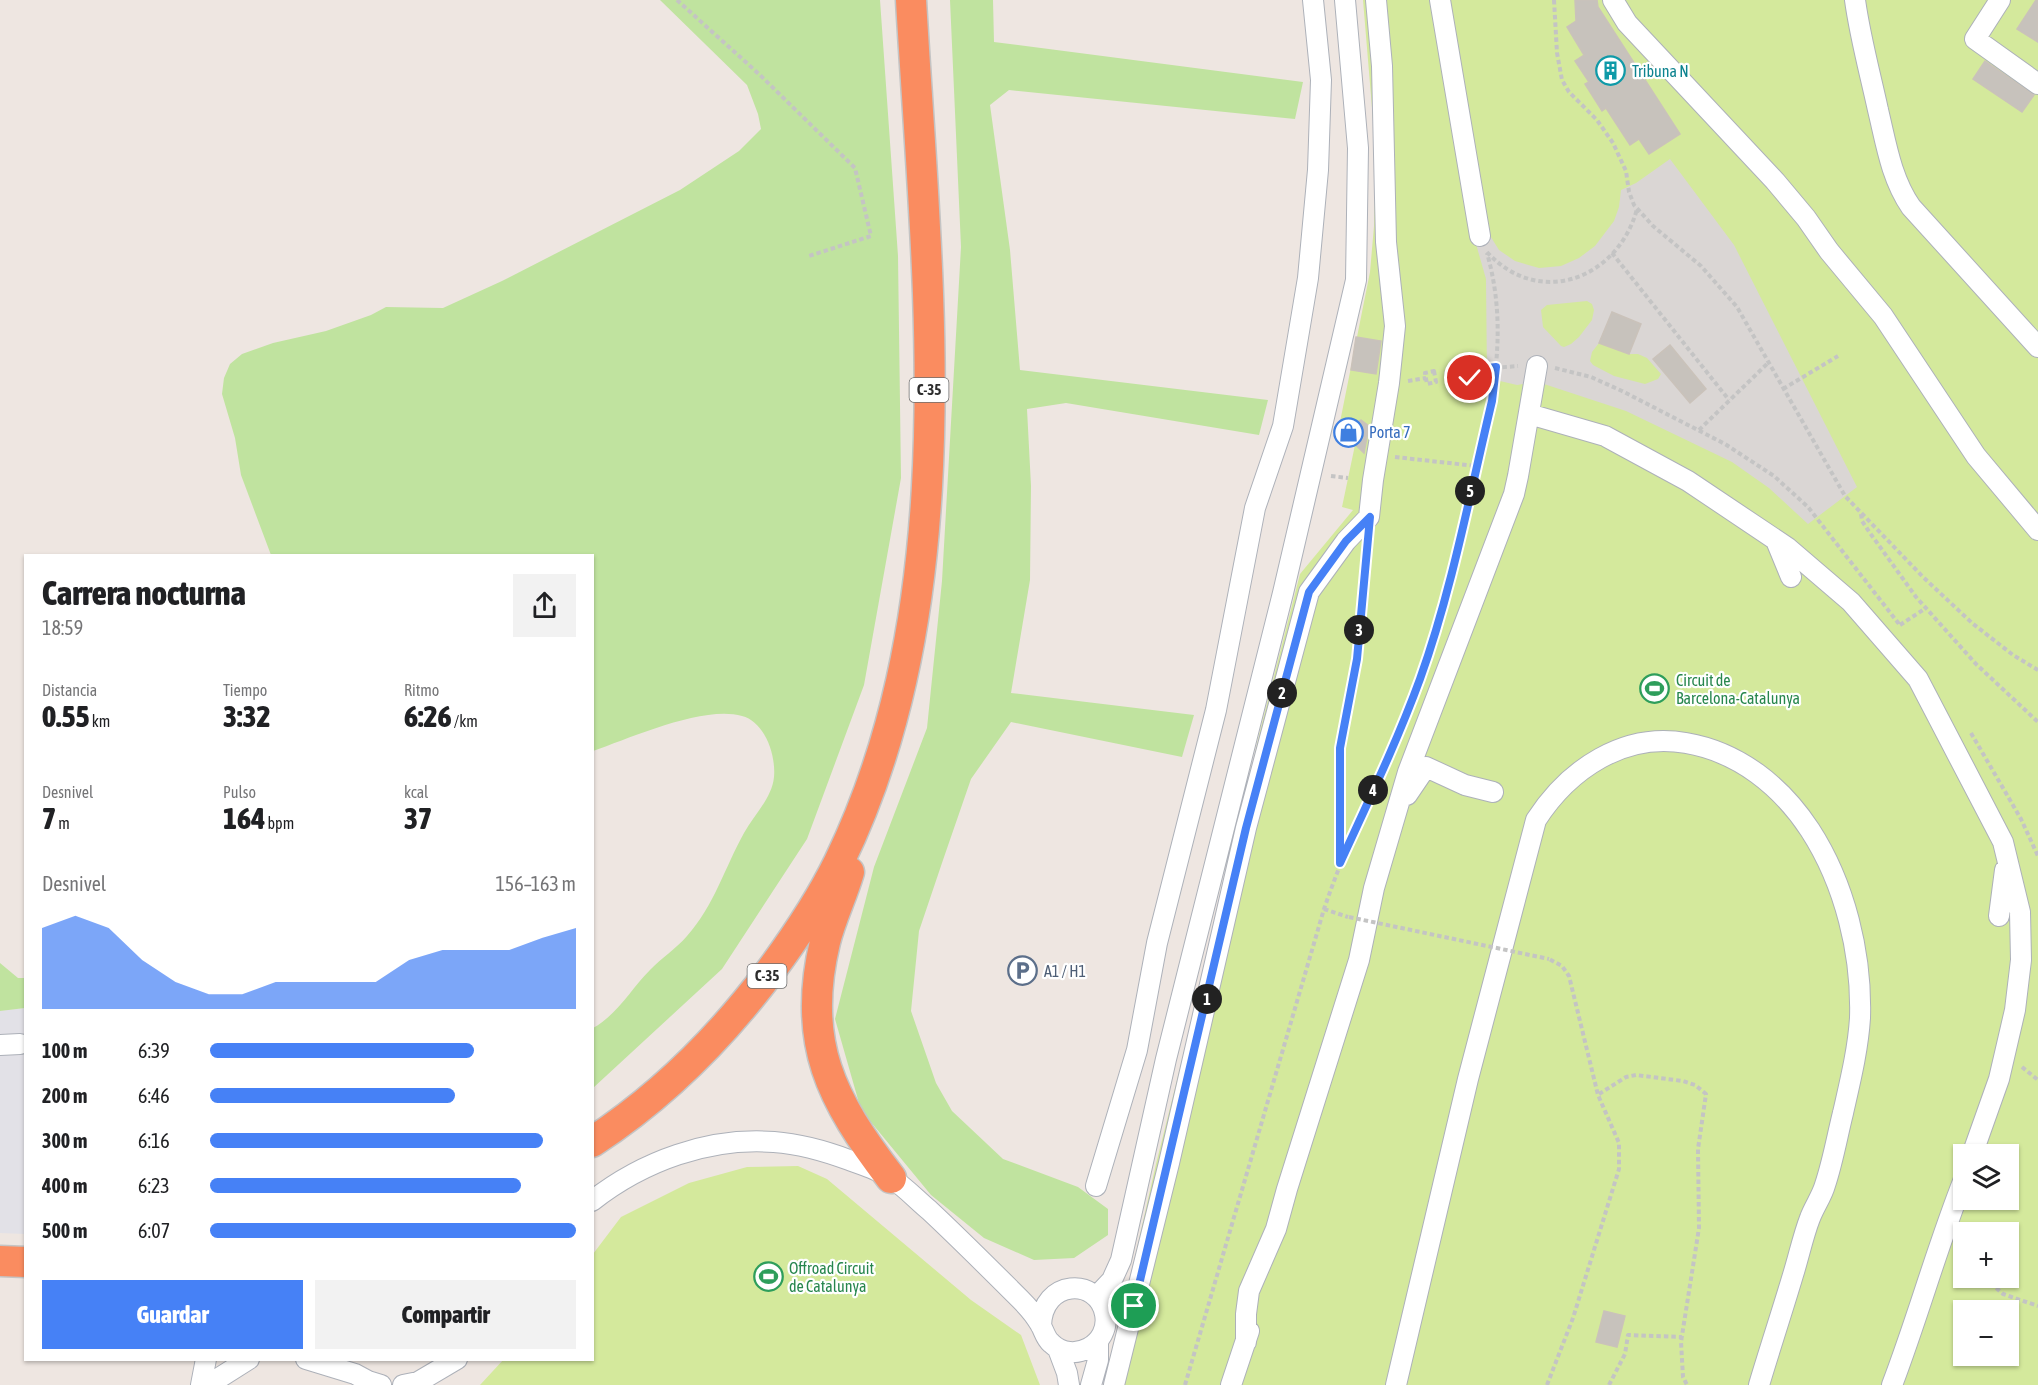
<!DOCTYPE html>
<html lang="es">
<head>
<meta charset="utf-8">
<style>
	:root { --surface:#fff; --page:#f2f2f2; --text:#202124; --muted:#757577; --accent:#4681f6 }
	body { margin:0; font-family:"Asap Condensed",sans-serif; background:var(--page); color:var(--text); height:100vh; display:flex; flex-direction:column; font-size:22px; white-space:nowrap }
	* { box-sizing:border-box; margin:0 }
	p { font-size:20px; color:var(--muted) }
	.icon { flex:none; width:33px; height:33px; fill:none; stroke:currentColor; stroke-width:2; stroke-linecap:round; stroke-linejoin:round }
	.map { position:relative; flex:1; overflow:hidden }
	.panel { position:absolute; left:24px; top:554px; width:570px; height:807px; display:flex; flex-direction:column; background:var(--surface); border-radius:0px; box-shadow:0 2px 4px #0004 }
	.panel>* { flex:none }
	.controls { position:absolute; left:1953px; top:1144px; display:grid; gap:12px }
	.controls a { display:grid; place-items:center; width:66px; height:66px; border-radius:0px; background:var(--surface); box-shadow:0 2px 4px #0004; font-size:30px }
	.pin { position:absolute; display:grid; place-items:center; width:51px; height:51px; color:#fff; margin:-26px; border:3px solid #fff; border-radius:50%; box-shadow:0 2px 6px #0007 }
	.km { position:absolute; width:30px; height:30px; margin:-15px; border-radius:50%; background:#222; color:#fff; font-size:16px; line-height:30px; text-align:center }
	.round { display:grid; place-items:center; flex:none; width:63px; height:63px; border-radius:0px; background:var(--page) }
	.headline { display:flex; align-items:center; justify-content:space-between; height:102px; padding:0 18px }
	h1 { font-size:33px; font-weight:800; line-height:45px }
	.stats { display:grid; grid-template-columns:repeat(3,1fr); gap:9px; height:102px; padding:6px 18px }
	.stats div { display:grid; align-content:center }
	.stats b { font-size:30px; font-weight:800 }
	.stats small { font-size:16px; font-weight:400 }
	.stats p { font-size:16px }
	.chart { height:168px; padding:12px 18px }
	.chart p { display:flex; justify-content:space-between }
	.chart svg { width:100%; height:108px; margin-top:6px; fill:var(--accent); opacity:.7 }
	.primary-button { display:flex; gap:12px; margin-top:auto; padding:12px 18px }
	.primary-button a { flex:1; height:69px; border-radius:0px; background:var(--accent); color:#fff; font-size:24px; font-weight:800; line-height:69px; text-align:center }
	.primary-button a+a { background:var(--page); color:var(--text) }
	ul { padding:0 18px; list-style:none; font-size:20px }
	li { display:grid; grid-template-columns:96px 72px 1fr; align-items:center; height:45px }
	li i { height:15px; border-radius:8px; background:var(--accent) }
	.map>svg:first-child { display:block }
</style>
</head>
<body>
<div class="map">
<svg width="2038" height="1385" viewBox="0 0 2038 1385">
	<rect width="100%" height="100%" fill="#eee6e1"/>
	<path fill="#e2e1e7" d="M25 1008V1234L0 1233V1011Z"/>
	<path fill="#c0e39f" d="M660 0H880L898 256 901 478 864 685 807 839 722 969 593 1088V1028C617 1015 631 989 650 970 661 958 676 949 687 936 714 906 725 867 744 833 754 815 772 798 774 777 776 755 765 722 742 716 703 705 631 738 593 751L592 555H271L241 475 235 438 222 394 224 378 230 364 242 354 273 343 326 331 371 315 386 307 443 308 502 281 680 190 739 151 761 129 758 114 747 85Z
		M950 0H993L994 42 1303 82 1295 119 1009 90 990 105 1010 250 1020 370 1268 400 1259 435 1066 403 1027 409 1031 486 1030 580 1011 693 1194 715 1182 757 1011 722 971 779 943 860 919 931 911 1011 936 1083 952 1111 1003 1159 1078 1187 1108 1209V1235L1074 1258 1034 1260 984 1238 931 1195 861 1110 835 1019 874 867 927 728 942 581 961 247Z
		M0 963 18 978H25V1008L0 1011Z"/>
	<path fill="#d4e99c" fill-rule="evenodd" d="M1363 0H2038V1385H1106L1156 1164 1188 1036 1215 917 1238 829 1260 731 1300 574 1353 510 1342 507 1355 445 1336 426 1340 422 1370 272 1374 226 1376 156ZM1964 1155H2008V1200H1964ZM1964 1233H2008V1278H1964ZM1964 1311H2008V1356H1964Z
		M798 1166 827 1179 971 1300 1021 1335 1040 1385H480L504 1359H592L593 1254 621 1217 689 1183 747 1167Z"/>
	<path fill="#dad6d4" fill-rule="evenodd" d="M1670 159 1734 245 1857 487 1808 524 1769 488 1732 462 1626 411 1544 384 1534 382 1517 385 1487 378 1486 279 1474 237 1489 234 1499 250 1515 261 1539 268 1561 266 1579 258 1595 246 1614 221 1619 207 1621 190 1636 183ZM1587 301 1592 304 1594 310 1592 320 1579 337 1571 344 1564 347 1561 346 1543 327 1541 310 1547 305ZM1612 312 1640 324 1629 354H1638L1647 358 1661 374 1658 379 1645 384 1614 376 1593 365 1590 361 1592 352 1599 343ZM1670 345 1706 389 1690 403 1653 359Z"/>
	<path fill="#c7c2bc" stroke="#cac2ba" stroke-width="1.5" d="M1575 0H1597L1598 7 1680 134 1649 154 1639 139 1630 145 1606 108 1602 111 1585 84 1589 82 1575 61 1584 55 1567 27 1576 21Z
		M2036 0H2038V42L2017 29Z
		M1985 61 2034 95 2022 112 1973 79Z
		M1612 312 1641 324 1629 354 1599 343Z
		M1356 337 1381 341 1376 374 1351 370Z
		M1670 345 1706 389 1690 403 1653 359Z
		M1361 420 1369 426 1364 453 1340 430Z
		M1604 1311 1625 1316 1617 1347 1596 1342Z"/>
	<g fill="none" stroke-linecap="round" stroke-linejoin="round">
		<defs>
			<path id="minor" d="M1440 0 1480 236
				M1613 0 1627 23 1775 181 1806 218 1829 251 1883 316 1976 456 2038 530
				M1855 0C1860 37 1870 73 1878 110 1886 143 1891 178 1911 207L2038 347
				M2000 0 1975 39 2038 84
				M1529 414 1605 436 1688 481 1788 548 1851 602 1918 679 2003 842 2020 912 2021 960 2015 1010 1999 1079 1972 1155
				M1777 543 1791 577
				M1407 795 1426 767 1465 785 1493 792
				M1999 916 2005 870
				M0 1045 20 1044
				M1096 1186 1137 1050 1157 943 1216 710 1255 508 1283 426 1308 278 1318 170 1321 80 1313 0
				M592 1201C643 1161 709 1137 774 1142 800 1144 825 1151 849 1160 863 1165 879 1170 891 1178 904 1186 917 1200 929 1210 960 1239 990 1269 1020 1299 1027 1306 1035 1315 1040 1324 1044 1330 1045 1338 1051 1343 1073 1365 1111 1344 1105 1314 1098 1277 1042 1279 1041 1326
				M1096 1297 1112 1280 1121 1260 1166 1059 1283 593 1356 280 1358 148 1345 0
				M1246 1342V1314L1249 1291 1276 1229 1287 1189 1359 960 1374 888 1408 772 1514 494 1518 476 1537 366
				M1058 1349 1067 1373 1069 1385
				M306 1359 355 1374 368 1381 381 1385
				M201 1385 206 1359
				M208 1385 249 1359
				M403 1385 418 1382 457 1359
				M1091 1385 1098 1360V1341
				M1114 1385 1169 1163 1246 828 1309 592 1346 541 1369 517 1373 480 1389 383 1395 326 1386 242 1382 66 1376 0
				M1231 1385 1249 1331
				M1396 1385 1468 1079 1536 820C1569 769 1624 732 1686 743 1739 752 1781 786 1810 830 1845 884 1862 954 1860 1018 1858 1050 1850 1082 1843 1113 1837 1137 1833 1161 1825 1185 1822 1196 1814 1207 1810 1218 1803 1236 1799 1256 1793 1275 1782 1312 1770 1348 1759 1385
				M1892 1385C1918 1317 1937 1247 1964 1179"/>
			<path id="highway" d="M849 872C842 896 831 918 825 942 801 1042 831 1100 891 1178
				M592 1142C661 1097 720 1038 769 973 795 938 820 901 839 862 967 598 927 283 911 0
				M0 1261 26 1262"/>
		</defs>
		<use href="#minor" stroke="#adb1b9" stroke-width="22"/>
		<use href="#highway" stroke="#c4c4c4" stroke-width="33"/>
		<path stroke="#c4c4c4" stroke-width="4" stroke-dasharray="4.5 3" stroke-linecap="butt" d="M677 0 760 75 855 168 871 236 809 256
			M1554 0 1557 53 1562 80 1569 92 1597 120 1613 143 1626 171 1629 192 1634 205 1653 226 1701 266 1737 307 1845 496 1923 577 1972 623 2013 655 2038 670
			M1487 252C1539 309 1618 279 1637 209
			M1612 253 1729 400
			M1479 363 1481 376 1470 378 1468 365Z
			M1457 367 1459 379 1447 381 1446 369Z
			M1555 368 1591 377 1622 391 1725 444 1774 476 1808 507 1899 624
			M1480 369 1518 366
			M1434 371 1436 382 1427 384 1425 373Z
			M1408 381 1426 378
			M1783 389 1838 356
			M1699 430 1768 363
			M1395 457 1476 466
			M1331 476 1348 478
			M1861 514 1862 521 1870 533 1916 597 1976 664 2038 722
			M1900 625 1926 608
			M1420 679C1438 621 1453 563 1467 504 1488 419 1512 341 1487 253
			M1971 733 2021 819 2038 856
			M1340 859V748L1357 659 1366 548
			M1324 909 1348 917
			M2022 1067 2038 1080
			M1599 1094 1626 1077 1636 1075 1683 1081 1695 1085 1706 1094 1698 1149 1699 1228 1681 1342 1683 1377 1687 1385
			M1985 1278 2003 1294 2038 1306
			M1185 1385 1324 909C1350 833 1386 761 1417 686
			M1547 1385 1573 1318 1619 1169V1143L1598 1095 1569 976 1562 966 1549 959
			M1609 1385 1625 1354 1628 1335 1682 1337"/>
		<use href="#minor" stroke="#fff" stroke-width="20"/>
		<use href="#highway" stroke="#fa8c60" stroke-width="30"/>
		<path stroke="#c4c4c4" stroke-width="4" stroke-dasharray="4.5 3" stroke-linecap="butt" d="M1349 917 1549 959"/>
	</g>
	<g fill="none" stroke-linecap="round" stroke-linejoin="round">
		<defs>
			<path id="route" d="M1134 1306 1246 828 1309 592 1346 541 1370 517 1357 659 1340 748V863C1368 802 1397 742 1420 679 1452 590 1470 493 1492 401L1496 367 1480 369 1481 376 1470 378"/>
		</defs>
		<use href="#route" stroke="#fff" stroke-width="12"/>
		<use href="#route" stroke="#4681f6" stroke-width="8"/>
	</g>
	<defs>
		<symbol id="building-ring" viewBox="-11 -11 22 22"><circle r="9.5" fill="#fff" stroke="#0f9aa8" stroke-width="1.5"/><path d="M-4-6H4V6H1V3H-1V6H-4ZM-2.5-4.3h1.7v1.8h-1.7ZM.8-4.3h1.7v1.8H.8ZM-2.5-1h1.7V.8h-1.7ZM.8-1h1.7V.8H.8Z" fill="#0f9aa8"/></symbol>
		<symbol id="shop-ring" viewBox="-11 -11 22 22"><circle r="9.5" fill="#fff" stroke="#3f7fe0" stroke-width="1.5"/><path d="M-5-2.5h2.3a2.7 3.5 0 0 1 5.4 0H5L5.5 6h-11ZM-1.5-2.5h3a1.5 2.3 0 0 0-3 0Z" fill="#3f7fe0"/></symbol>
		<symbol id="stadium-ring" viewBox="-11 -11 22 22"><circle r="9.5" fill="#fff" stroke="#2e9e5b" stroke-width="1.5"/><path d="M0-5a6.5 5 0 1 0 0 10a6.5 5 0 1 0 0-10ZM-3.5-1.8h7v3.6h-7Z" fill="#2e9e5b"/></symbol>
		<symbol id="parking-ring" viewBox="-11 -11 22 22"><circle r="9.5" fill="#fff" stroke="#5c6f8a" stroke-width="1.5"/><path d="M-3.5-5.5H1a3.5 3.5 0 0 1 0 7H-1V5.5H-3.5ZM-1-3.4V-.6H.8a1.4 1.4 0 0 0 0-2.8Z" fill="#5c6f8a"/></symbol>
	</defs>
	<g fill-rule="evenodd">
		<use href="#building-ring" x="1594" y="54" width="33" height="33"/>
		<use href="#shop-ring" x="1332" y="416" width="33" height="33"/>
		<use href="#stadium-ring" x="1638" y="672" width="33" height="33"/>
		<use href="#parking-ring" x="1006" y="954" width="33" height="33"/>
		<use href="#stadium-ring" x="752" y="1260" width="33" height="33"/>
	</g>
	<g text-anchor="middle" stroke-width="4.5" stroke-linejoin="round" paint-order="stroke">
		<g fill="#fff" stroke="#6c6c6c" stroke-width="1.5">
			<rect x="909.5" y="378" width="39" height="24" rx="4.5"/>
			<rect x="747.5" y="964" width="39" height="24" rx="4.5"/>
		</g>
		<g font-size="15" font-weight="bold" fill="#2d2d2d">
			<text x="929" y="395">C-35</text>
			<text x="767" y="981">C-35</text>
		</g>
		<g font-size="16" fill="#0d838f" stroke="#fff" text-anchor="start">
			<text x="1632" y="77">Tribuna N</text>
		</g>
		<g font-size="16" fill="#366cbe" stroke="#fff" text-anchor="start">
			<text x="1369" y="438">Porta 7</text>
		</g>
		<g font-size="16" fill="#27864d" stroke="#fff" text-anchor="start">
			<text x="1676" y="686">Circuit de<tspan x="1676" dy="18">Barcelona-Catalunya</tspan></text>
			<text x="789" y="1274">Offroad Circuit<tspan x="789" dy="18">de Catalunya</tspan></text>
		</g>
		<g font-size="16" fill="#4e5e75" stroke="#fff" text-anchor="start">
			<text x="1044" y="977">A1 / H1</text>
		</g>
	</g>
</svg>
<div class="controls">
<a><svg class="icon" aria-label="layers" viewBox="0 0 24 24"><path d="M12 4l9 5-9 5-9-5zM3 14l9 5 9-5"/></svg></a>
<a>+</a>
<a>−</a>
</div>
<div class="pin" style="left:1134px;top:1306px;background:#1e9e55"><svg class="icon" aria-label="arrive" viewBox="0 0 24 24"><path d="M6 21V4h12l-3 4 3 4H6"/></svg></div>
<div class="pin" style="left:1470px;top:378px;background:#d93025"><svg class="icon" aria-label="check" viewBox="0 0 24 24"><path d="M5 12l5 5 9-10"/></svg></div>
<b class="km" style="left:1207px;top:999px">1</b>
<b class="km" style="left:1282px;top:693px">2</b>
<b class="km" style="left:1359px;top:630px">3</b>
<b class="km" style="left:1373px;top:790px">4</b>
<b class="km" style="left:1470px;top:491px">5</b>
<section class="panel">
<div class="headline"><div><h1>Carrera nocturna</h1><p>18:59</p></div><a class="round"><svg class="icon" aria-label="share" viewBox="0 0 24 24"><path d="M12 15V3M7 8l5-5 5 5M5 13v7h14v-7"/></svg></a></div>
<div class="stats">
<div><p>Distancia</p><b>0.55<small> km</small></b></div>
<div><p>Tiempo</p><b>3:32</b></div>
<div><p>Ritmo</p><b>6:26<small> /km</small></b></div>
</div>
<div class="stats">
<div><p>Desnivel</p><b>7<small> m</small></b></div>
<div><p>Pulso</p><b>164<small> bpm</small></b></div>
<div><p>kcal</p><b>37</b></div>
</div>
<div class="chart"><p><span>Desnivel</span>156–163 m</p>
<svg viewBox="0 0 160 44" preserveAspectRatio="none"><path d="M0 44V11L10 6L20 11L30 24L40 33L50 38L60 38L70 33L80 33L90 33L100 33L110 24L120 20L130 20L140 20L150 15L160 11V44z"/></svg>
</div>
<ul>
<li><b>100 m</b>6:39<i style="width:72%"></i></li>
<li><b>200 m</b>6:46<i style="width:67%"></i></li>
<li><b>300 m</b>6:16<i style="width:91%"></i></li>
<li><b>400 m</b>6:23<i style="width:85%"></i></li>
<li><b>500 m</b>6:07<i style="width:100%"></i></li>
</ul>
<div class="primary-button"><a>Guardar</a><a>Compartir</a></div>
</section>
</div>
</body>
</html>
